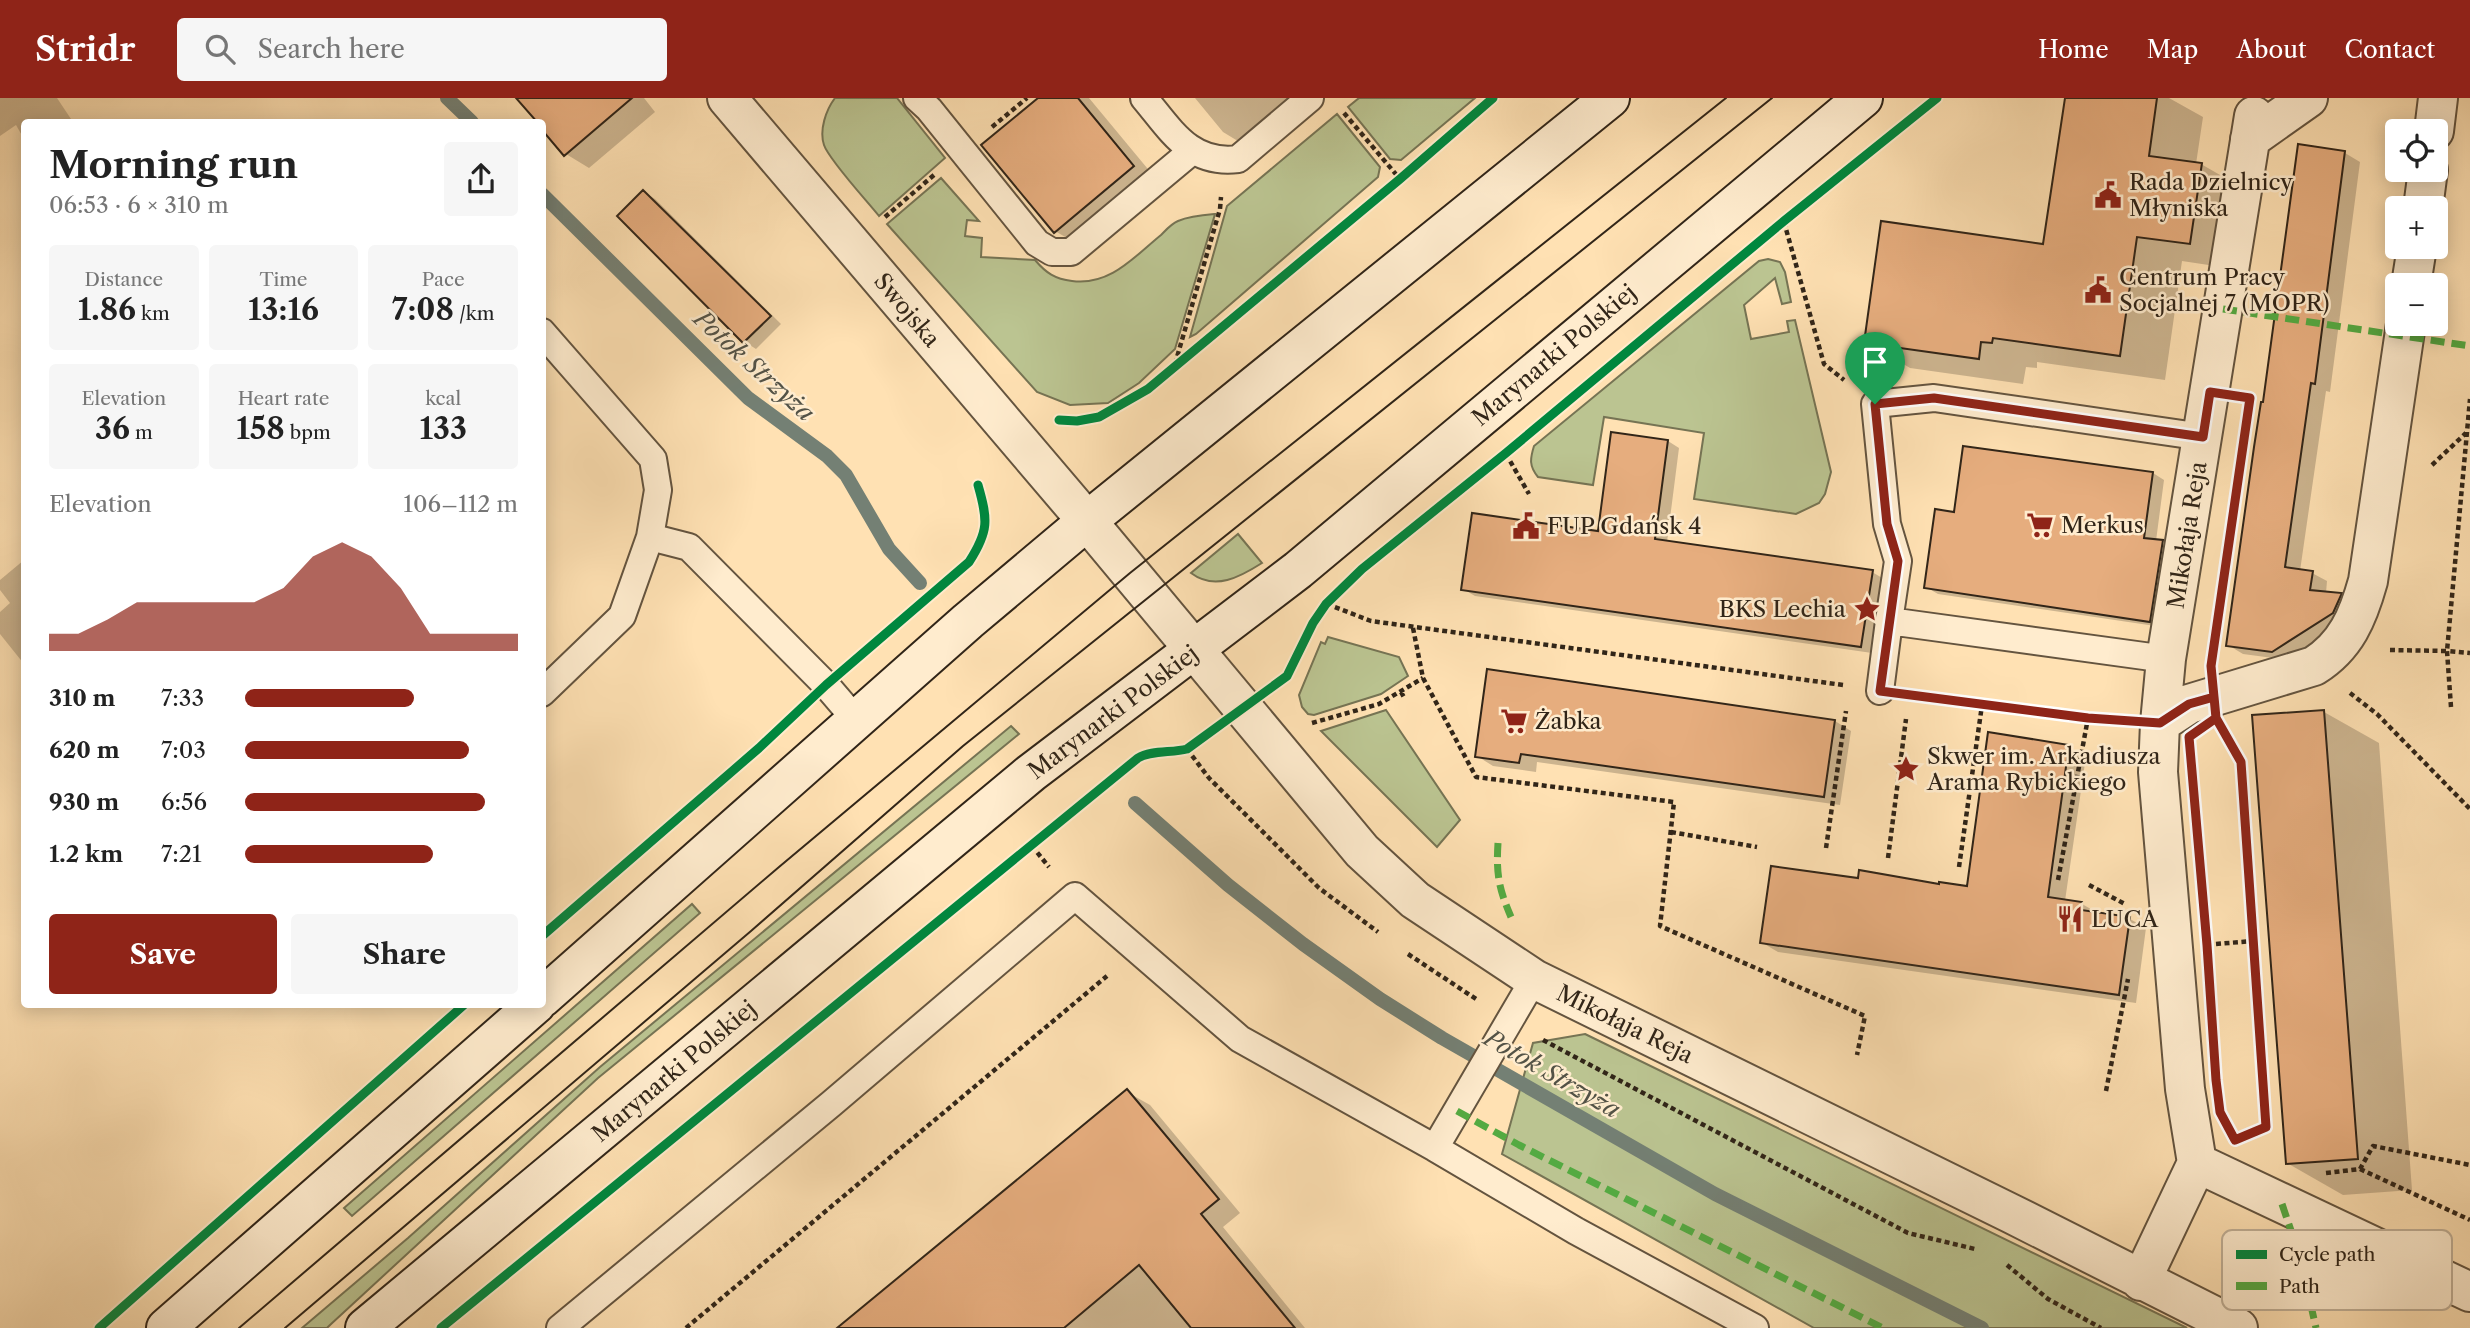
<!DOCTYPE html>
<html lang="en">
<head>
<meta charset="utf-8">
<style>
	:root { --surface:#fff; --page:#f6f6f6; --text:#222; --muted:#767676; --accent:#8f2418 }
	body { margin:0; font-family:"Libre Caslon Text",serif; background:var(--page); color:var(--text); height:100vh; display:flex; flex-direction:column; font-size:26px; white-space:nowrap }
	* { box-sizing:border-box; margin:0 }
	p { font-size:23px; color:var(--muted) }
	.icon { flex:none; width:38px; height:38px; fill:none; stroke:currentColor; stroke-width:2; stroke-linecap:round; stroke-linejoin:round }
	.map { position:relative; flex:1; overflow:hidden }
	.panel { position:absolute; left:21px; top:21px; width:525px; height:889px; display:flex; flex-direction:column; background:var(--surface); border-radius:7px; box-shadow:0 4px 18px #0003 }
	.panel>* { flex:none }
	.fabs { position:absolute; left:2385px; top:21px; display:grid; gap:14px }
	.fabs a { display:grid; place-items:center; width:63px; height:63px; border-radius:7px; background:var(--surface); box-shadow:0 4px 18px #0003; font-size:35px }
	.pin { position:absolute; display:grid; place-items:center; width:60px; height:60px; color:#fff; margin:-72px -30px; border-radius:50% 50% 50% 0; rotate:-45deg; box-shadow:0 0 7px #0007 }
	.pin .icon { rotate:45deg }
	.round { display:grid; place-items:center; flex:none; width:74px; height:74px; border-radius:7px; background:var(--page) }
	.summary { display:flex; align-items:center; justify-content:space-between; height:119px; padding:0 28px }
	h1 { font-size:38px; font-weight:700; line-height:52px }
	.stats { display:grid; grid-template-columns:repeat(3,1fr); gap:10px; height:119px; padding:7px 28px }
	.stats div { display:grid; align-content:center; border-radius:7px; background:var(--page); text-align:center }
	.stats b { font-size:30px; font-weight:700 }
	.stats small { font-size:19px; font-weight:400 }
	.stats p { font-size:19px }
	.chart { height:196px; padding:14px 28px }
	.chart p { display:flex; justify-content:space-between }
	.chart svg { width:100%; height:126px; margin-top:7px; fill:var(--accent); opacity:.7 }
	.button { display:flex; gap:14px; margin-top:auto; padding:14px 28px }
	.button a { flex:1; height:80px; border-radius:7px; background:var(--accent); color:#fff; font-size:28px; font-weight:700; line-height:80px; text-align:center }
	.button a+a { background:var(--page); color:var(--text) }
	ul { padding:0 28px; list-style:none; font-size:23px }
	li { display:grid; grid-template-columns:112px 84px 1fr; align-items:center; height:52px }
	li i { height:18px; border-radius:9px; background:var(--accent) }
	header { display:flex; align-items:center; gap:42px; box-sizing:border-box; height:98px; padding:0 35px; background:var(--accent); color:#fff }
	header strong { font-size:33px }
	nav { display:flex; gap:38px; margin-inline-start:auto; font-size:24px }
	.search { width:490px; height:63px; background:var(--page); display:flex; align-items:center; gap:18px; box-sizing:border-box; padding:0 24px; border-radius:7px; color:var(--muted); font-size:26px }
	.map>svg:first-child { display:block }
</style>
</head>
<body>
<header>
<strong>Stridr</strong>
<div class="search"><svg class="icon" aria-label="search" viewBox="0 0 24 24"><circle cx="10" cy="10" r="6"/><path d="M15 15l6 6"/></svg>Search here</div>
<nav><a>Home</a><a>Map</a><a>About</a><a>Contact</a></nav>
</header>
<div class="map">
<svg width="2470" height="1230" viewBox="0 0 2470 1230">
	<rect width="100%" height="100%" fill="#ffe1b3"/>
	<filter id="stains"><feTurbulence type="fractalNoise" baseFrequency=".00286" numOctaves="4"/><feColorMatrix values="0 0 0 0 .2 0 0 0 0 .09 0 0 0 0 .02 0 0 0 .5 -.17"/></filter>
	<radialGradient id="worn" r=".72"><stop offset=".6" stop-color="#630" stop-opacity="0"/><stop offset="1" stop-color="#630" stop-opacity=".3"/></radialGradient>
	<path fill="#bbc491" stroke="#767454" stroke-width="2" d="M835 0H897L945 60 879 118C868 104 829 62 824 47 819 32 826 12 835 0Z
		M1359 0H1475L1401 62 1390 61 1348 9Z
		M1337 16 1380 69 1378 79 1196 236 1190 239 1227 108Z
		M941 80 979 123 967 122 965 138 982 140 981 159 1035 162C1046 175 1055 181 1072 183 1110 188 1134 159 1161 137 1166 132 1171 126 1178 123 1190 118 1203 117 1215 116L1175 251 1139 285 1108 305 1070 307 1037 294 887 126Z
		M1768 161 1780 164 1785 174 1791 204 1782 206 1775 180 1744 207 1751 241 1789 234 1787 223 1795 222 1831 374 1825 396 1819 405 1796 416 1694 401 1704 335 1604 319 1593 387 1538 379C1529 368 1530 361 1534 348L1759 163Z
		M1238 436 1262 465C1240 479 1215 493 1191 475Z
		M1328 539 1399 559 1408 578 1381 596 1314 617 1308 616 1302 609 1299 597 1321 544 1325 546Z
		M1386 612 1460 722 1437 749 1321 633Z
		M1011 628 1019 636 598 980 330 1227 327 1230H302L408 1140 600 969Z
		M692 806 700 815 352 1118 344 1110Z
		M1585 936 2187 1230H1814L1502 1056 1533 945Z"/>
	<path fill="#0003" d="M0 0H57L73 24H24V41L16 27 0 38Z
		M518 0H644L655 14 589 70 566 56 542 24H539Z
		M1041 0H1089L1157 82 1079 147 1055 133Z
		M1195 0H1304L1246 48 1223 34Z
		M2066 0H2169L2203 19 2196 66H2201L2246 92 2235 171 2182 163 2165 282 2037 264V270L2026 269 2023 286 1910 270 1866 244 2045 148Z
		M2345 55 2360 64 2330 294 2326 293 2300 473 2312 475 2327 483 2326 495 2341 496 2356 505 2348 523 2288 562 2243 556 2228 547 2265 306Z
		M644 94 655 101 781 226 756 251 745 244 619 118Z
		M1668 343 1679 350 1667 444 1872 474 1884 481 1872 555 1475 498 1463 491 1599 435Z
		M2153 375 2164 382 2156 443 2174 451 2162 529 1938 496 1926 489 1956 416Z
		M24 462V566L0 536V514L10 505 0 492V482Z
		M1489 573 1835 623 1851 633 1840 707 1537 664 1536 674 1493 668 1477 658Z
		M2324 614 2379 645 2412 1092 2343 1097 2287 1065Z
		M1989 636 2069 649 2086 658 2065 803 2082 806 2098 815 2130 821 2146 830 2136 905 1778 854 1761 844 1860 782 1968 790Z
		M1127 994 1150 1007 1240 1115 1223 1129 1305 1230H840Z"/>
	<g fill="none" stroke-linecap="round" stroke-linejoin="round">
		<path stroke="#748074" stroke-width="14" d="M447 0 472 24
			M542 96 748 300 827 358 846 377 889 451 920 485
			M1135 705 1228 787 1303 846 1380 901 1442 940 1715 1096 1982 1230"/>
	</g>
	<path fill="#e6ad7e" stroke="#312518" stroke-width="2" d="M516 0H632L564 58 542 32V24H537Z
		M1038 0H1078L1134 68 1054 135 981 47Z
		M2065 0H2157L2149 58 2202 65 2190 146 2137 139 2120 258 1993 240 1992 245 1981 244 1979 261 1864 245 1881 123 2043 146Z
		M2298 46 2345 53 2315 286 2311 285 2285 469 2313 473 2310 492 2342 495 2333 515 2272 554 2226 548 2254 349 2261 304H2263Z
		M643 92 771 218 743 245 617 118Z
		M1611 334 1668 342 1655 441 1873 472 1861 549 1461 492 1472 415 1598 433Z
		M1963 348 2153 374 2144 440 2163 442 2150 524 1924 490 1935 411 1954 414Z
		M1487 571 1835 622 1824 699 1521 656 1519 665 1475 659Z
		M2324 612 2358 1061 2286 1066 2252 617Z
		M1988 634 2069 647 2048 799 2082 804 2081 812 2130 819 2119 897 1760 845 1771 768 1858 780 1859 772 1939 786V784L1967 788Z
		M1127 991 1219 1101 1201 1116 1295 1230H1191L1139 1167 1064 1230H837Z"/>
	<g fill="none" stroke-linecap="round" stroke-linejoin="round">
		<defs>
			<path id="lane" d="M917 0 929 11 1037 145 1052 154H1071L1192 53
				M1144 0C1171 32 1190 67 1238 61L1310 0
				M542 234 653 361 658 392 650 439 622 518 542 595
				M650 439 689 449 826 587 856 622
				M2166 561 1889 523 1898 463 1887 426 1875 306 1934 300 2203 339
				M1880 593 1889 523
				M1435 1050 1534 881
				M560 1230 831 1006 1075 798 1240 941 1435 1050 1576 1133 1755 1230"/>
			<path id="street" d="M727 0 1087 423 1362 753 1415 802 1534 881 2012 1116 2238 1230
				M2254 18 2166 561 2160 625 2158 674 2185 991 2197 1065 2470 1194
				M2434 33 2438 0
				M2250 41 2308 0
				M2423 110 2428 72
				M2411 187 2417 149
				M2160 625 2189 606 2314 568C2346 548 2358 519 2368 483L2406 226
				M2141 1183 2197 1065"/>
			<path id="secondary" d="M542 900 968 523 1087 423 1610 0
				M166 1230 536 906
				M365 1230 1031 675 1298 472 1863 0"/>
		</defs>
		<use href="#lane" stroke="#64543f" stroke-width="30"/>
		<use href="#street" stroke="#64543f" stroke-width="42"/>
		<use href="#secondary" stroke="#312518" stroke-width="42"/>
		<path stroke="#312518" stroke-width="4.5" stroke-dasharray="5 3.5" stroke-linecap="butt" d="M1344 15 1400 81
			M992 29 1027 0
			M885 119 934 77
			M1784 124 1824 266 1844 282
			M1175 266 1220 111 1221 99
			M1506 356 1529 396
			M2432 367 2466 335
			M1327 506 1371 523 1843 587
			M1413 530 1423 580 1476 679 1674 704 1660 828 1865 918 1857 957
			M2390 552 2447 553 2470 301
			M1401 594 1405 601
			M2350 595 2377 616 2470 711
			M1917 597 2044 615 2117 622
			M2451 609 2447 553 2470 555
			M1312 625 1379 606 1423 580
			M2227 640 2241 664 2266 1029 2247 1037
			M1187 651 1209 680 1319 790 1378 834
			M1671 734 1757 749
			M1032 748 1049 769
			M1826 750 1846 613
			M1888 760 1906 621
			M1959 769 1982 607
			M2058 782 2088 620
			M2089 787 2125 806
			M2216 846 2253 843
			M1408 856 1476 901
			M1543 942 1908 1135 1975 1151
			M2106 993 2128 881
			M2360 1071 2470 1122
			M2326 1075 2360 1071 2373 1048 2470 1067
			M2007 1167 2048 1201 2101 1230
			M686 1230 1107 878"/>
		<use href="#lane" stroke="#ffecce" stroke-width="26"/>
		<use href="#street" stroke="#ffecce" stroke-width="38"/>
		<use href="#secondary" stroke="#ffecce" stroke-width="38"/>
		<path stroke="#312518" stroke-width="2" d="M239 1230 779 769 1130 475 1726 0
			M285 1230 751 833 963 648 1772 0"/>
		<path stroke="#54aa42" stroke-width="7" stroke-dasharray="14 7" stroke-linecap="butt" d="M2223 211 2470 248
			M1498 745C1496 777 1499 791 1511 819
			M1457 1013 1519 1047 1883 1230
			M2282 1106 2300 1159 2316 1230"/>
		<defs>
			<path id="cycleway" d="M1059 322 1077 323 1099 319 1148 291 1400 81 1493 0
				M542 838 759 650 826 587 969 464C989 433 988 422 978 387
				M99 1230 465 906
				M441 1230 1138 660C1151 652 1172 655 1187 651L1287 578 1313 525 1326 506 1362 471 1506 355 1784 123 1937 0"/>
		</defs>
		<use href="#cycleway" stroke="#ffecce" stroke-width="13"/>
		<use href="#cycleway" stroke="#00873e" stroke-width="9"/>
	</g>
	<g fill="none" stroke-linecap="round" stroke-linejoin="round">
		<defs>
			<path id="route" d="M1875 306 1887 426 1898 463 1880 593 2088 620 2160 625 2189 606 2214 599 2216 620 2189 639 2207 847 2216 982 2220 1014 2235 1042 2266 1029 2241 664 2216 620 2211 568 2250 300 2210 294 2203 339 1934 300 1875 306"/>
		</defs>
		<use href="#route" stroke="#fff" stroke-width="14"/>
		<use href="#route" stroke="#8f2418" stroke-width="9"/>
	</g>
	<defs>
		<symbol id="civic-bare" viewBox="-9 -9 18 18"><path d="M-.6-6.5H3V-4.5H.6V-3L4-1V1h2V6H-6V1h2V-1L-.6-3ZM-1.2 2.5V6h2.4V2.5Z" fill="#8f2418" stroke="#ffecce" stroke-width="2.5" paint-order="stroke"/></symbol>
		<symbol id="supermarket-bare" viewBox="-9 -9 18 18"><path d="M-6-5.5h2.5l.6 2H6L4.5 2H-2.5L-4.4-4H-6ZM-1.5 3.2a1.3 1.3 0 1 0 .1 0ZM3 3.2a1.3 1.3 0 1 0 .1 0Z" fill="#8f2418" stroke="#ffecce" stroke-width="2.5" paint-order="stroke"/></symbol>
		<symbol id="sight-bare" viewBox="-9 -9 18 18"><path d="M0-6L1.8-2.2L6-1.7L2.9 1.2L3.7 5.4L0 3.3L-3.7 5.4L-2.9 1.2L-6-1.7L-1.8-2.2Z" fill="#8f2418" stroke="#ffecce" stroke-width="2.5" paint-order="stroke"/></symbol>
		<symbol id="restaurant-bare" viewBox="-9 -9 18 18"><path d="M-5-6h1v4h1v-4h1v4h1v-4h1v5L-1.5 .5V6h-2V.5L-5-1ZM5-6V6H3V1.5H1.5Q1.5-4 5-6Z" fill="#8f2418" stroke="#ffecce" stroke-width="2.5" paint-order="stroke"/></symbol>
	</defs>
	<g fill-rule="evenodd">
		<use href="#civic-bare" x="2089" y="78" width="38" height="38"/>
		<use href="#civic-bare" x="2079" y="173" width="38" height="38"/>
		<use href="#supermarket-bare" x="2021" y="408" width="38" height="38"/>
		<use href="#civic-bare" x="1507" y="409" width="38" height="38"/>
		<use href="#sight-bare" x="1848" y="492" width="38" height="38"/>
		<use href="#supermarket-bare" x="1495" y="604" width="38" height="38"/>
		<use href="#sight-bare" x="1887" y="652" width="38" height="38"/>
		<use href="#restaurant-bare" x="2051" y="802" width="38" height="38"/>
	</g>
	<g text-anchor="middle" stroke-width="5" stroke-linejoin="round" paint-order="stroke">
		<g font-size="23" fill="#312518" stroke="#ffecce" text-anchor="start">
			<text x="2129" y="92">Rada Dzielnicy<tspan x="2129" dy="26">Młyniska</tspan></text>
			<text x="2119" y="187">Centrum Pracy<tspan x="2119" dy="26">Socjalnej 7 (MOPR)</tspan></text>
			<text x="2061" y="435">Merkus</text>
			<text x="1547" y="436">FUP Gdańsk 4</text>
			<text x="1846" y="519" text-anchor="end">BKS Lechia</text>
			<text x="1535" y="631">Żabka</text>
			<text x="1927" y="666">Skwer im. Arkadiusza<tspan x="1927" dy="26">Arama Rybickiego</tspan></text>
			<text x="2091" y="829">LUCA</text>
		</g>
		<g font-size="23" fill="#312518" stroke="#ffecce">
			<text transform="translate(907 212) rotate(50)" y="8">Swojska</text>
			<text transform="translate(1554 257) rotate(-40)" y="8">Marynarki Polskiej</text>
			<text transform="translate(2187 437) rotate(-81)" y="8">Mikołaja Reja</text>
			<text transform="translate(1113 614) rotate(-37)" y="8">Marynarki Polskiej</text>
			<text transform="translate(1625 926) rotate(26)" y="8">Mikołaja Reja</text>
			<text transform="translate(674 973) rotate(-40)" y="8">Marynarki Polskiej</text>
		</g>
		<g font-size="24" font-style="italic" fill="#535246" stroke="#ffecce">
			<text transform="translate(754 268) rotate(42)" y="8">Potok Strzyża</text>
			<text transform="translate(1552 976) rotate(30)" y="8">Potok Strzyża</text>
		</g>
	</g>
	<rect x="2222" y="1132" width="230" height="80" rx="10" fill="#ffecce" stroke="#c1b097" stroke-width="2"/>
	<rect x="2236" y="1152" width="31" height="9" fill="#00873e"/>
	<rect x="2236" y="1184" width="31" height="8" fill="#54aa42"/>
	<g font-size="19" fill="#312518">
		<text x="2279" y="1163">Cycle path</text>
		<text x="2279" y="1195">Path</text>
	</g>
	<rect width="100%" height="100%" filter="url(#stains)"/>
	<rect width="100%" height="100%" fill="url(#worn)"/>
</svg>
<div class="fabs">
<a><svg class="icon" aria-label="locate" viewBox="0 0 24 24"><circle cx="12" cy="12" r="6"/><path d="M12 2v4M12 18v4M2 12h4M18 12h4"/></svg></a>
<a>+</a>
<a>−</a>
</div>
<div class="pin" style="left:1875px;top:306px;background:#1e9e55"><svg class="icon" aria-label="arrive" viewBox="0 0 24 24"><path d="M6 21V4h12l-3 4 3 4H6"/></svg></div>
<section class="panel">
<div class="summary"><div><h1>Morning run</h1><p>06:53 · 6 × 310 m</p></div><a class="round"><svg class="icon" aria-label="share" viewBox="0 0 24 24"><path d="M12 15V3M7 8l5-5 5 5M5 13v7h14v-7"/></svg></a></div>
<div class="stats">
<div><p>Distance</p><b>1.86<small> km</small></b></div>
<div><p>Time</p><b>13:16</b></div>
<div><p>Pace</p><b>7:08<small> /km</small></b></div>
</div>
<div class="stats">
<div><p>Elevation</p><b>36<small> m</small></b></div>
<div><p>Heart rate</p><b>158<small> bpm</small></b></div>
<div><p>kcal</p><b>133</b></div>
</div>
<div class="chart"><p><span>Elevation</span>106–112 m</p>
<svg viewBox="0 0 160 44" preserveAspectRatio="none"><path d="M0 44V38L10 38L20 33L30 27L40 27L50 27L60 27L70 27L80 22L90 11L100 6L110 11L120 22L130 38L140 38L150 38L160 38V44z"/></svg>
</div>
<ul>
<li><b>310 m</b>7:33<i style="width:62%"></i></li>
<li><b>620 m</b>7:03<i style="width:82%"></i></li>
<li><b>930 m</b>6:56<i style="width:88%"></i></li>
<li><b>1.2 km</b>7:21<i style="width:69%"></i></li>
</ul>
<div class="button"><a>Save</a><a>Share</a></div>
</section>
</div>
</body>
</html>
